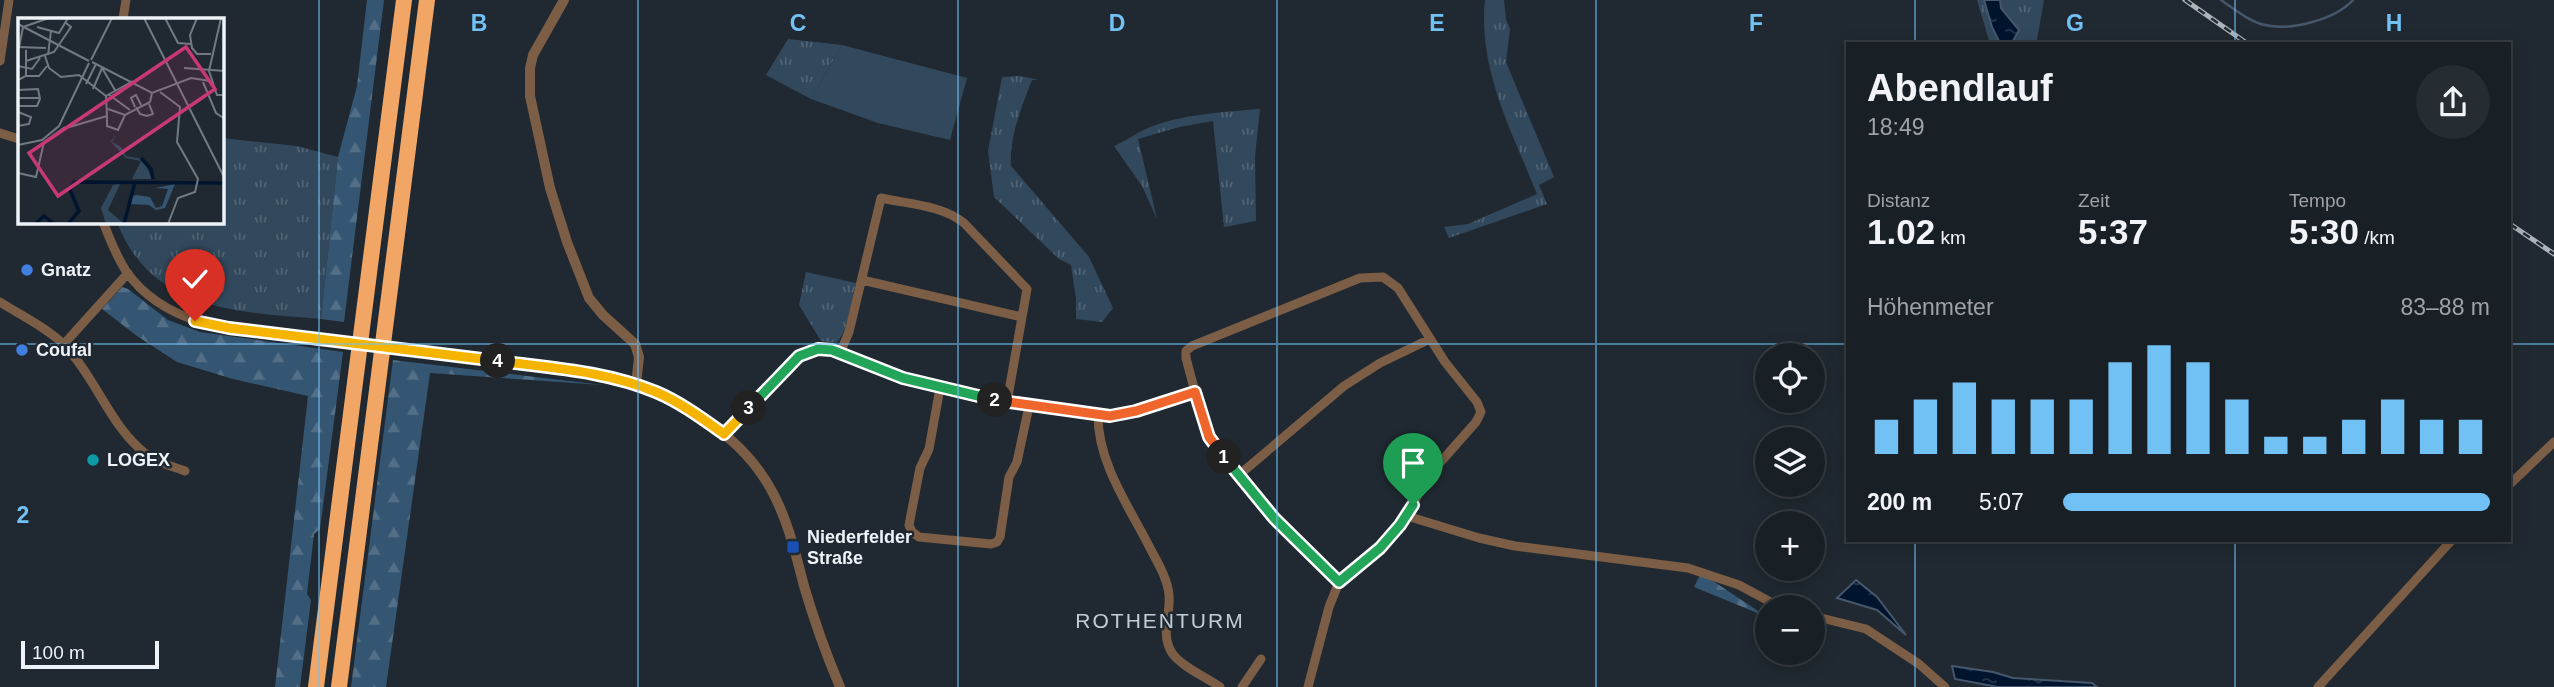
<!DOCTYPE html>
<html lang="de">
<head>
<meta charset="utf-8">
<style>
	:root { --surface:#181f25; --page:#252c32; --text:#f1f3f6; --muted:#9fa2a7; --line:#363d42; --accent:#71c1f5 }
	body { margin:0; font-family:Arial,sans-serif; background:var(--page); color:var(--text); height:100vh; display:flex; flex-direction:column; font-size:26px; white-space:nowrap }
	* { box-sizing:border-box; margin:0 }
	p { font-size:23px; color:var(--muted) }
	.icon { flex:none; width:38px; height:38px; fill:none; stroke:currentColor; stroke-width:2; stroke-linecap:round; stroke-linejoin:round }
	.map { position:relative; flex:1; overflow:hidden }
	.details { position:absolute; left:1846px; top:42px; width:665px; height:500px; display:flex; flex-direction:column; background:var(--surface); border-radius:0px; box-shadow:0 4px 18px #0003,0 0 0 2px var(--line) }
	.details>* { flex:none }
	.buttons { position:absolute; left:1755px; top:343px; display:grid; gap:14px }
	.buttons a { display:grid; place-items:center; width:70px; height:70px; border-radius:50%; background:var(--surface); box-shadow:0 4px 18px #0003,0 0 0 2px var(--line); font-size:35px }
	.scale { position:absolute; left:21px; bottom:18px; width:138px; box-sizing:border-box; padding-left:7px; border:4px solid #edf3f8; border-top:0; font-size:19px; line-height:24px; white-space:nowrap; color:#edf3f8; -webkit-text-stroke:5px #202931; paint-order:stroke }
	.pin { position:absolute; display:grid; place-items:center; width:60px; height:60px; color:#fff; margin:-72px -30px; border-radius:50% 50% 50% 0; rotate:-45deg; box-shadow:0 0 7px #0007 }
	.pin .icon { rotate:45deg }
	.km { position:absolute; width:35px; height:35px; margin:-18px; border-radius:50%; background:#222; color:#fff; font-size:19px; line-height:35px; text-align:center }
	.round { display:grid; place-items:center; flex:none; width:74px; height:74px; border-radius:37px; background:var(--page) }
	.summary { display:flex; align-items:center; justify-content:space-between; height:119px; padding:0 21px }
	h1 { font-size:38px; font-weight:700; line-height:52px }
	.figures { display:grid; grid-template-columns:repeat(3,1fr); gap:10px; height:119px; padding:7px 21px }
	.figures div { display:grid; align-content:center }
	.figures b { font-size:35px; font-weight:700 }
	.figures small { font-size:19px; font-weight:400 }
	.figures p { font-size:19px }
	.chart { height:196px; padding:14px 21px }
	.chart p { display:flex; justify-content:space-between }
	.chart svg { width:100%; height:126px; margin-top:7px; stroke:var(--accent); stroke-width:6 }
	ul { padding:0 21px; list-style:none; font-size:23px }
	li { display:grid; grid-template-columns:112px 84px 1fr; align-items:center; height:52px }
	li i { height:18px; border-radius:9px; background:var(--accent) }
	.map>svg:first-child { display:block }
</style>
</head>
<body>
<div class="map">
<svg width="2554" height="687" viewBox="0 0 2554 687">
	<defs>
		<pattern id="grass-tufts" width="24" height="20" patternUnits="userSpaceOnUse" patternTransform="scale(1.75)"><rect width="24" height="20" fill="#32495d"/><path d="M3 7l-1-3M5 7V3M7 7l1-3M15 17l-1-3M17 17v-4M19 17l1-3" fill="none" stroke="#506475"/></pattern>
		<pattern id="forest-firs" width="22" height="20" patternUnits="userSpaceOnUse" patternTransform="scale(1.75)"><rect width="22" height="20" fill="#355673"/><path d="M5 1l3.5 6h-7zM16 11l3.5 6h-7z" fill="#536f88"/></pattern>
		<pattern id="water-ripples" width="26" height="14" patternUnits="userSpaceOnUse" patternTransform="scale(1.75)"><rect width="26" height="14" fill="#00142e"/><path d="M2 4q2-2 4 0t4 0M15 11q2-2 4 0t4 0" fill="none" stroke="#26374d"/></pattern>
	</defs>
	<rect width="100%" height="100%" fill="#202931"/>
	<path fill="url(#grass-tufts)" d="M1485 0H1504L1506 19 1510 29 1506 62 1554 177 1539 185 1547 204 1449 238 1444 227 1468 224 1537 194C1512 131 1478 70 1485 0Z
		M1977 0H2044L2037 40 2041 44H1990Z
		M788 39 842 45 811 99 766 75Z
		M1020 76 1038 80H1032C1022 106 1009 137 1011 166L1089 257 1113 308 1102 322 1076 319V299L1071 265 1059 259 994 197 988 151 1002 77Z
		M1260 109 1255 156 1256 221 1224 227 1213 121 1179 127 1138 139 1157 219 1142 186 1114 146C1126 141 1136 133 1148 128 1182 114 1223 112 1260 109Z
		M222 138 297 146 338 157 321 319C240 312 151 312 117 222H222Z
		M806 272 856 283 845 330 837 343 821 341 799 305Z"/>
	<path fill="url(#forest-firs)" d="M367 0H384L344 322 321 319 338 157 357 86Z
		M122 287 128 289 168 320 200 332 343 352 320 529 314 534 307 594 311 600 300 687H275L308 396 233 379 177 362 137 336 102 309Z
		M393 360 603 385 430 373 386 687H351Z
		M1701 573 1767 617 1694 587Z"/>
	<path fill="#32495d" d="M842 45 967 78 950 140 878 123 811 99Z"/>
	<path fill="url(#water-ripples)" stroke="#47576b" stroke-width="2" d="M1984 0H2000L2001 8 2019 30 2013 41H1999L1992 27Z
		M1856 580 1877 597 1906 635 1877 610 1837 598Z
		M1952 666 1993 672 2013 678 2092 683 2097 687H1998L1955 679Z"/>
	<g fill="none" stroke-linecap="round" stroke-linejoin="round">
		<path stroke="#47576b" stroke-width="2.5" d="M2221 0C2234 9 2250 22 2265 25 2290 31 2335 20 2353 0"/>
		<path stroke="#7c5d45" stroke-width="9" d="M123 19 126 0
			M0 61 9 0
			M0 133 19 139
			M103 222C110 239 116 256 126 271 170 335 260 332 329 341
			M862 280 1022 317
			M0 302C20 315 51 330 66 347 97 380 110 426 146 454 157 463 172 466 185 471
			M64 344 128 273
			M413 351 585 372 636 385
			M840 353 849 332 881 198C908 204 942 205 964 223L1027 289 1007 402
			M940 388 929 449 920 468 909 525 912 532 919 537 991 544 997 542 1000 537 1009 477 1017 462 1029 406
			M1195 392 1186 358V351L1192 346 1360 278 1383 277 1398 288 1445 362 1477 402 1481 412 1476 422 1438 465 1419 493 1407 516
			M1098 416C1098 464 1130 508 1151 550 1158 563 1168 580 1169 595 1171 614 1160 634 1172 653 1182 667 1206 677 1220 687
			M724 434 799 356 818 349 832 350 879 370 964 394 1098 416 1122 415 1195 392 1204 425 1215 447 1274 518 1339 582
			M1239 475 1344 386 1380 363 1430 339
			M2510 484 2554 442
			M1813 616 1866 629 1919 664 1945 687
			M1242 687 1261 659
			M1308 687 1329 607 1339 582 1380 548 1407 516 1479 538 1515 546 1688 568 1739 585 1780 607
			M2318 687 2451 541"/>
		<path stroke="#7c5d45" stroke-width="10" d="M564 0 533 55 530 68V96L550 188 567 242 589 298 603 315 635 344 639 357 636 385C691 405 747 441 774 495 789 524 796 556 804 586 814 620 826 654 840 687"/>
		<path stroke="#f1a665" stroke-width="16" d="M316 687 404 0
			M339 687 427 0"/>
		<defs>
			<path id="rail" d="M2185 0 2248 44
				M2510 224 2554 254"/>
		</defs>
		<use href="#rail" stroke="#acb3b9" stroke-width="5"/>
		<use href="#rail" stroke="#202931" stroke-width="2.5" stroke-dasharray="8" stroke-linecap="butt"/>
		<path stroke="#7c5d45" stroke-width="9" d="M329 341 413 351"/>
	</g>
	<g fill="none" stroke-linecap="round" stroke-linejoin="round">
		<defs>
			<path id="split-1" d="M1224 457 1274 518 1339 582 1380 548 1400 525 1413 505"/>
			<path id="split-2" d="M995 400 1110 416 1136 411 1195 392 1209 437 1224 457"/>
			<path id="split-3" d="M749 408 799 356 818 349 832 350 903 378 995 400"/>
			<path id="split-4" d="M498 361C551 368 606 371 656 392 680 402 703 419 724 434L749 408"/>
			<path id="split-5" d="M195 321 229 328 498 361"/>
		</defs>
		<use href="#split-1" stroke="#fff" stroke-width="14"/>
		<use href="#split-2" stroke="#fff" stroke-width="14"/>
		<use href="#split-3" stroke="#fff" stroke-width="14"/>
		<use href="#split-4" stroke="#fff" stroke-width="14"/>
		<use href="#split-5" stroke="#fff" stroke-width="14"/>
		<use href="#split-1" stroke="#22a559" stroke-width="9"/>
		<use href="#split-2" stroke="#f0652b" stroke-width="9"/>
		<use href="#split-3" stroke="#22a559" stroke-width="9"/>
		<use href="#split-4" stroke="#f5b400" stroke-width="9"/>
		<use href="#split-5" stroke="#f5b400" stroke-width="9"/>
	</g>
	<path fill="none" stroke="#71c1f5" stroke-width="2" stroke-opacity="0.55" d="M319 0V687M638 0V687M958 0V687M1277 0V687M1596 0V687M1915 0V44M2235 0V44M0 344H1848M2510 344H2554M1915 541V687M2235 541V687"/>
	<g fill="#3f7fe0" stroke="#202931" stroke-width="2.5">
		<circle cx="27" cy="270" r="7"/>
		<circle cx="22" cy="350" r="7"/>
	</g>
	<circle fill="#0f9aa8" stroke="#202931" stroke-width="2.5" cx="93" cy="460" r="7"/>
	<rect fill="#1a4fb4" stroke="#202931" stroke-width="2.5" x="786" y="540" width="14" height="14" rx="3.5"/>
	<g text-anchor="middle" stroke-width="5" stroke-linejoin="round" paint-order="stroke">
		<g font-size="18" font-weight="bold" fill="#edf3f8" stroke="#202931" text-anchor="start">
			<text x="41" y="276">Gnatz</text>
			<text x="36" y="356">Coufal</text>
			<text x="107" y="466">LOGEX</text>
			<text x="807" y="543">Niederfelder<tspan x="807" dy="21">Straße</tspan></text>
		</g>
		<g font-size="21" letter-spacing="2" fill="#c1ccd7" stroke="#202931">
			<text x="1160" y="628">ROTHENTURM</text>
		</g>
	</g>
	<g transform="translate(18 18)">
		<rect width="206" height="206" fill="#202931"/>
		<path d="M98 117 94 124 103 129 108 138 125 141 134 161H114L123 143 108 140 94 125 93 123ZM102 166 90 192 105 205 88 206 83 190 95 167Z" fill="#32495d"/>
		<path d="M157 166 147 190 138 192 131 187 112 186 107 195 113 179 118 177 132 179 138 190 144 188 150 171 137 170Z" fill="#355673"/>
		<path fill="none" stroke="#00142e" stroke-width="3.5" d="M123 140 133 151 135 161M17 206 26 198 36 206M50 206 61 193 52 172 56 164 207 165M106 206 117 164"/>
		<path fill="none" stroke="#727a81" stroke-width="2" d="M126 0 207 161M147 0 160 25 173 26M179 0 172 17 174 30 179 36H193M203 0 191 53 199 77H207M0 6 71 43M5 9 31 0M19 9 41 15 50 0M0 29 28 30M1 30 5 9M30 37 33 13M27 38 31 50 43 59 61 57 88 78M73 42 94 0M8 43 36 34 53 9 48 5M74 44 134 75 173 60 192 63M0 48 14 51 22 40M84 50 97 72M166 50 207 53M8 58H21L29 48M0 62 8 58V32M185 64 198 95 207 101M68 66 78 46M75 71 84 50M0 72 20 71 22 81 19 88H0M142 74 162 89 159 124 180 161 177 174 160 180 150 206M90 76 112 92M88 78 115 63M0 80H22M117 89 113 80 118 77 123 87M118 89 122 96 129 98 135 96 131 86M90 91 107 97 132 84 134 75M0 94 13 99 11 106 0 108M89 98V108L100 112 107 97M48 110 89 98 88 78M0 127 24 122 41 108 71 45M0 155 18 159 26 124 47 109"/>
		<path fill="#c83973" fill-opacity="0.15" stroke="#c83973" stroke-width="3.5" d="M168 29 197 71 40 178 11 135Z"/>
		<rect width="206" height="206" fill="none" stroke="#edf3f8" stroke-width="3.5"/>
	</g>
	<g font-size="23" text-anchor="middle" font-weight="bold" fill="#71c1f5" stroke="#202931" stroke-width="5" stroke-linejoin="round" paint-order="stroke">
		<text x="479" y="31">B</text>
		<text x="798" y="31">C</text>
		<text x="1117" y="31">D</text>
		<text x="1437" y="31">E</text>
		<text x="1756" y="31">F</text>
		<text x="2075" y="31">G</text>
		<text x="2394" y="31">H</text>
		<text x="23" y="523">2</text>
	</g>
</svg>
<div class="buttons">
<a><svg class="icon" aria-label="locate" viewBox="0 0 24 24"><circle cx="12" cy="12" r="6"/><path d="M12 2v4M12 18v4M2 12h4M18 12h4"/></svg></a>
<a><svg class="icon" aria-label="layers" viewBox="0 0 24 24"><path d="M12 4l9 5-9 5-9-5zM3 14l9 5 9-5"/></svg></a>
<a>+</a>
<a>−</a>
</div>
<div class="scale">100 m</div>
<div class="pin" style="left:1413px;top:505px;background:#1e9e55"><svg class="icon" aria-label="arrive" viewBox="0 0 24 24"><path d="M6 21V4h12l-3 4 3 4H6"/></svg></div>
<div class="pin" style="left:195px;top:321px;background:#d93025"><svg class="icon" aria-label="check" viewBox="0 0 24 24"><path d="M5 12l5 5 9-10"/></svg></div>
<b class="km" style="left:1224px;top:457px">1</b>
<b class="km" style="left:995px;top:400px">2</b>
<b class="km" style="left:749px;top:408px">3</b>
<b class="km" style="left:498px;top:361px">4</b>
<section class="details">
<div class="summary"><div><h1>Abendlauf</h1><p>18:49</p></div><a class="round"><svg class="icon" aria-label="share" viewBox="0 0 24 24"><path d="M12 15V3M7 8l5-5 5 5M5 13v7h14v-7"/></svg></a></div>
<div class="figures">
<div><p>Distanz</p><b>1.02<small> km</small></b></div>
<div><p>Zeit</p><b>5:37</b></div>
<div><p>Tempo</p><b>5:30<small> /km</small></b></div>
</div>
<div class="chart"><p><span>Höhenmeter</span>83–88 m</p>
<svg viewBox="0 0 160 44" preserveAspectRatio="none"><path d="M5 44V32M15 44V25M25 44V19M35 44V25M45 44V25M55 44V25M65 44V12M75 44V6M85 44V12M95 44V25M105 44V38M115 44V38M125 44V32M135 44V25M145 44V32M155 44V32"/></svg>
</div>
<ul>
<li><b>200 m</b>5:07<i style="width:100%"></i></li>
</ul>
</section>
</div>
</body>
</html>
